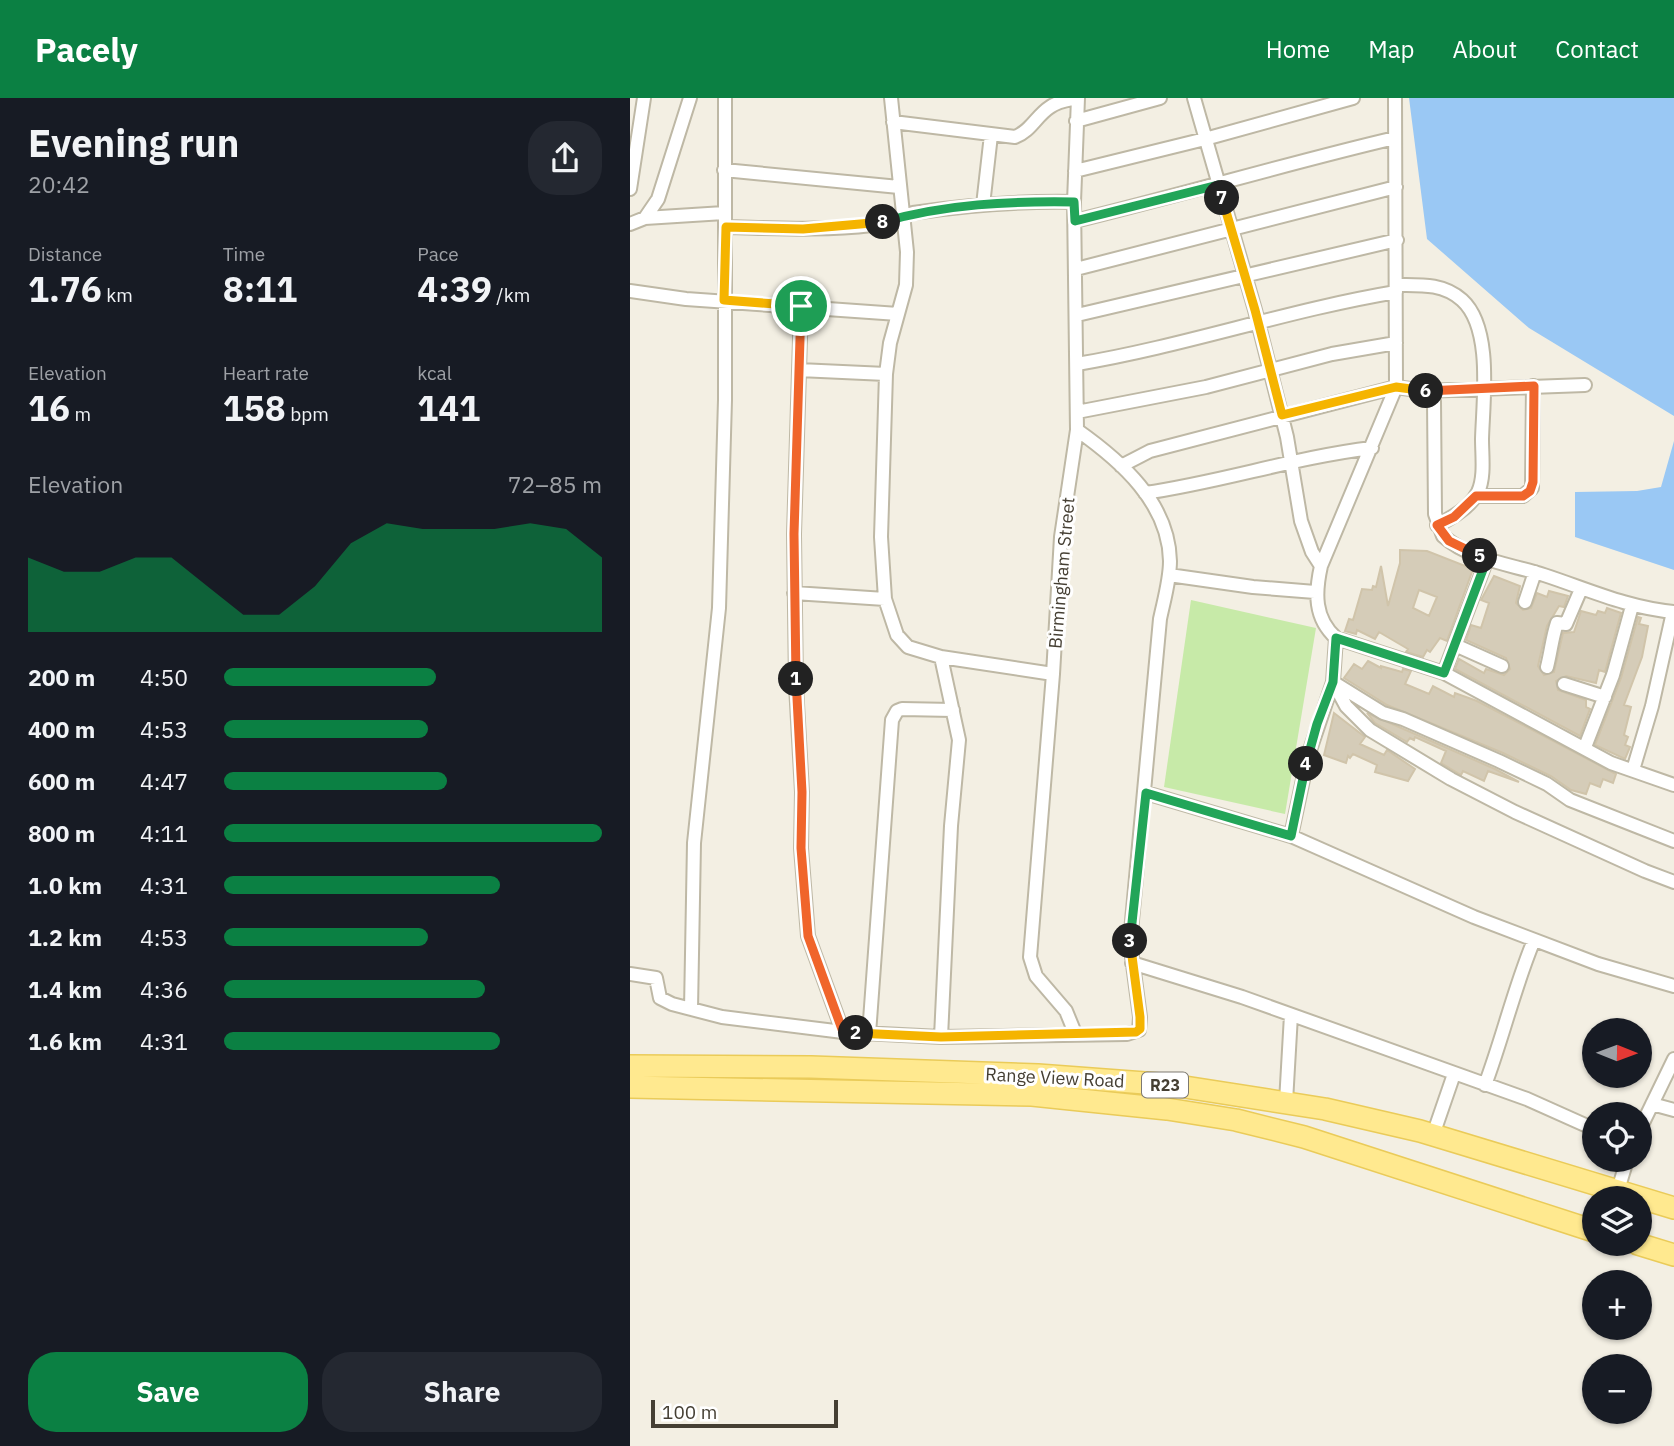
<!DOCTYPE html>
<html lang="en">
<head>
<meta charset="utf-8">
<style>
	:root { --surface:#171b24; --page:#242831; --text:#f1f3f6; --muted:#9ea1a6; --accent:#0b8043 }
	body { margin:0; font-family:"IBM Plex Sans",sans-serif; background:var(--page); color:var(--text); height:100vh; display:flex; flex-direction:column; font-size:26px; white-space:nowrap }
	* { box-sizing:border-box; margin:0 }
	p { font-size:23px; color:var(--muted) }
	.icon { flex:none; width:38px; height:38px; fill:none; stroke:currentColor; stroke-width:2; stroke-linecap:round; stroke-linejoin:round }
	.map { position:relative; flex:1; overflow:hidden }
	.details { display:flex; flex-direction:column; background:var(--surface); width:630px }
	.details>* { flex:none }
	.needle { width:46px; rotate:91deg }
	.controls { position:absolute; left:952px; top:920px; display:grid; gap:14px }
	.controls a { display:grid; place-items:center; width:70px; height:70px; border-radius:50%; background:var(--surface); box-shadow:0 2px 5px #0004; font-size:35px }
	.scale { position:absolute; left:21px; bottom:18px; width:187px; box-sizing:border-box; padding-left:7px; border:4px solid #453f33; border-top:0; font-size:19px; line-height:24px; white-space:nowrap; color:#453f33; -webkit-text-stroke:5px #fff; paint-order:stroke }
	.pin { position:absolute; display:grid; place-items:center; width:60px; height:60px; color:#fff; margin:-30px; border:4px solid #fff; border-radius:50%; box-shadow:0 2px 7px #0007 }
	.km { position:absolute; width:35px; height:35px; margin:-18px; border-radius:50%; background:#222; color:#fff; font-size:19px; line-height:35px; text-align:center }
	.round { display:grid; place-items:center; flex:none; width:74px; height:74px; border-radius:28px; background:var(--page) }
	.summary { display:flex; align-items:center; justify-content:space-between; height:119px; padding:0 28px }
	h1 { font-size:38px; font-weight:700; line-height:52px }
	.metrics { display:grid; grid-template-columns:repeat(3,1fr); gap:10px; height:119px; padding:7px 28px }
	.metrics div { display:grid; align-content:center }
	.metrics b { font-size:35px; font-weight:700 }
	.metrics small { font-size:19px; font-weight:400 }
	.metrics p { font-size:19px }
	.chart { height:196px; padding:14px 28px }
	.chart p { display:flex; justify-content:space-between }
	.chart svg { width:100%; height:126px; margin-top:7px; fill:var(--accent); opacity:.7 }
	.cta { display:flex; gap:14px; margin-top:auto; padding:14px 28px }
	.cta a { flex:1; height:80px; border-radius:28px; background:var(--accent); color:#fff; font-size:28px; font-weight:700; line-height:80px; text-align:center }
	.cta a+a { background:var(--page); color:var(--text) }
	ul { padding:0 28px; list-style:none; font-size:23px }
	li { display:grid; grid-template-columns:112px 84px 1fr; align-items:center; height:52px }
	li i { height:18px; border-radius:9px; background:var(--accent) }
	header { display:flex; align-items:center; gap:42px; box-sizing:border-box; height:98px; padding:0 35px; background:var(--accent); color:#fff }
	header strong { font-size:33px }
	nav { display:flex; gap:38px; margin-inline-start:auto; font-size:24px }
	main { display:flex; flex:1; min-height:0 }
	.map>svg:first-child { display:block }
</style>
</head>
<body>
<header>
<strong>Pacely</strong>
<nav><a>Home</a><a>Map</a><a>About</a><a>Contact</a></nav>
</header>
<main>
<section class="details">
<div class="summary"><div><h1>Evening run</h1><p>20:42</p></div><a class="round"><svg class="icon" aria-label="share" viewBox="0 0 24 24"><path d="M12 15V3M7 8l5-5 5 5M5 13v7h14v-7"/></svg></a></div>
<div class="metrics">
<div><p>Distance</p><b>1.76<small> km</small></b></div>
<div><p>Time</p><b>8:11</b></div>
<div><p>Pace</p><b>4:39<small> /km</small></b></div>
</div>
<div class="metrics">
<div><p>Elevation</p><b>16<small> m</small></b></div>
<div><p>Heart rate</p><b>158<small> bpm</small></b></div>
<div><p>kcal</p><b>141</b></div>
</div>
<div class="chart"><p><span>Elevation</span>72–85 m</p>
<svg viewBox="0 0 160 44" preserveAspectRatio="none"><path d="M0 44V18L10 23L20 23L30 18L40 18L50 28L60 38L70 38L80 28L90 13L100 6L110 8L120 8L130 8L140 6L150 8L160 18V44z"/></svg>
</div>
<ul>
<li><b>200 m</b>4:50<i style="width:56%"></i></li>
<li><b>400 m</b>4:53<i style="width:54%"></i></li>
<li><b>600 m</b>4:47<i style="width:59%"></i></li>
<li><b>800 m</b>4:11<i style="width:100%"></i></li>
<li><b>1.0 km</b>4:31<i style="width:73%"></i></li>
<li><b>1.2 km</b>4:53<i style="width:54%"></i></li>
<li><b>1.4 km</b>4:36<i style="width:69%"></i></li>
<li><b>1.6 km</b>4:31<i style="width:73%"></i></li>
</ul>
<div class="cta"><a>Save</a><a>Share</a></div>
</section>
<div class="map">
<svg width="1044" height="1348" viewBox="0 0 1044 1348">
	<rect width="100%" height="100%" fill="#f3efe3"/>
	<path fill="#c7eaa8" d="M561 502 686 530 655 716 534 689Z"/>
	<path fill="#9ac8f4" d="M779 0H1044V318L899 230 797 141Z
		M1044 343V472L945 439V394L1007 393 1031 389Z"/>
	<path fill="#d5ccb8" stroke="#d0c4aa" stroke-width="2" fill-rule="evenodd" d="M770 452 797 453 843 471 817 543 810 540 800 554 797 552 793 559 776 554 778 551 749 534 745 541 727 532 726 536 715 533 719 521 723 522 732 491 742 492 743 488 746 489 751 468 758 508 770 465ZM789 492 807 499 799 518 783 510Z
		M864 478 890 488 886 505 893 512 901 510 907 495 917 499 919 493 938 498 934 509 929 508 917 528 908 568 914 577 924 574 933 535 944 534 951 513 966 517 968 513 975 515 977 510 991 515 975 574 969 572 966 585 936 578 926 583 928 592 956 602V609L960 611 950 638 825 571 829 561 854 575 856 571 874 577 880 571 876 560 836 542 841 527 851 530 859 505 851 502Z
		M1008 519 1011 520 1009 526 1018 528 1012 559 994 607 1001 609 994 637 998 639 995 647 1000 649 995 661 965 647 991 580Z
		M738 563 751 570V568L772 574 773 571 781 573 775 586 799 596 803 588 824 599 825 595 847 603 986 676 983 685 973 681 970 689 960 685 956 696 941 692 921 678 873 655 757 607 714 580 724 566 732 571Z
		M704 615 735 639 730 646 754 657 757 652 785 671 778 683 745 674 747 667 723 656 720 660 718 658 716 665 694 657Z
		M737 615 865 671 889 684 858 673 854 683 833 673 831 677 811 665 816 653 785 639 784 642 780 640 777 644 745 625Z"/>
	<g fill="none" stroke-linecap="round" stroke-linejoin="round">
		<defs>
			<path id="street" d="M261 0 277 154 276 187 260 245 256 276 251 439 255 501 267 537 278 549 311 559 423 576
				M564 0 625 212 657 339 671 423 682 454 691 468
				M765 0 766 289 691 468C685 495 684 520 706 540L814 575 981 665 1044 687
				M446 23 530 0
				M263 24 385 39C401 33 406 18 420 9 428 3 438 2 447 0
				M94 72 269 89
				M445 73 575 41 723 0
				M0 91 14 0
				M353 107 361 37
				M15 120 94 115
				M445 123C552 97 658 65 765 40
				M0 126 15 120 28 101 60 0
				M96 129C144 130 193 133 242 127 256 125 269 118 283 115 336 107 390 103 444 104
				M446 171 766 89
				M766 187C790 187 813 185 832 202 863 230 853 303 852 341 852 358 855 379 848 394 840 410 822 420 807 427
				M0 193 56 201 268 216
				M171 208 164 436 166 588 172 694 171 750 178 838 213 934
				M447 217 767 142
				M447 266C555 248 658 212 766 194
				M169 272 256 276
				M794 293 955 287
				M447 314 576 289 702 256 766 245
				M491 368 520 353 766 289 794 293 804 303 805 416 813 438C840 462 880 466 914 477 957 491 998 510 1044 514
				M515 395C592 384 666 359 742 350
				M846 398H893L902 390 903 288
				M539 477 623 489 685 494
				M164 495 255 501
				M895 504 905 474
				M706 540 703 584 716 608 740 632 821 681 885 714 1015 773 1044 784
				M825 547 872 568
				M311 559 329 642 321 728 311 939
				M917 569C921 553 922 540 927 525L936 526 951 491
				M814 575 857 461
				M934 586 975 599
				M955 649 983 577 1002 508
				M1003 672 1022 608 1043 514
				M516 695 661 738 844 819 968 866 1044 888
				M661 738 678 658 703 584 753 615 773 621 869 663 917 686 940 702 1044 743
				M502 865 612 899 897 1001 964 1031
				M0 876 26 880 30 900 42 906 92 919 213 934 311 939 497 936 509 932 510 919 500 844 530 521C534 502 540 482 540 463 539 405 491 363 447 332
				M61 911 64 745 89 510 95 302V0
				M445 935 436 913 406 878 400 859 423 576 431 439 447 332 444 104 448 0
				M239 936 262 622 267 613 272 611 323 612
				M855 987C873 939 884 890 904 842
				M656 1004 661 917
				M1022 1006 1044 1012
				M1010 1031 1044 961
				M803 1037 824 976
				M988 1092 997 1062"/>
			<path id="primary" d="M0 968 181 969 408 977 542 987 695 1011 790 1033 1044 1110
				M0 989 402 997 537 1011 606 1022 674 1039 964 1133
				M1008 1146 1044 1157"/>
		</defs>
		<use href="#street" stroke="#beb8a5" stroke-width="16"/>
		<use href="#primary" stroke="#eacb59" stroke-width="24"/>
		<use href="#street" stroke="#fff" stroke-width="12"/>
		<use href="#primary" stroke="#ffe98f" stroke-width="21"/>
	</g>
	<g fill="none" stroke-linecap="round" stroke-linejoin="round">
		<defs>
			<path id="split-1" d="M166 581 164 436 171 208"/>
			<path id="split-2" d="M166 581 172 694 171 750 178 838 213 934 226 935"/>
			<path id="split-3" d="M226 935 311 939 506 934 510 931V919L500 843"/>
			<path id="split-4" d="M500 843 516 695 661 738 676 666"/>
			<path id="split-5" d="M676 666 687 626 703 584 706 540 814 575 857 461 850 458"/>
			<path id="split-6" d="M796 293 904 288 903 384 900 393 893 398H846L824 419 807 427 819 443 850 458"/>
			<path id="split-7" d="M592 100 625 212 652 317 766 289 796 293"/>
			<path id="split-8" d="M253 124C315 106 380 103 444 104L445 123 588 87 592 100"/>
			<path id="split-9" d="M171 208 94 202 96 129 173 131 253 124"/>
		</defs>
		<use href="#split-1" stroke="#fff" stroke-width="14"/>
		<use href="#split-2" stroke="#fff" stroke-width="14"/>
		<use href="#split-3" stroke="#fff" stroke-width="14"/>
		<use href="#split-4" stroke="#fff" stroke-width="14"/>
		<use href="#split-5" stroke="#fff" stroke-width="14"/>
		<use href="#split-6" stroke="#fff" stroke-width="14"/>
		<use href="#split-7" stroke="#fff" stroke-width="14"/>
		<use href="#split-8" stroke="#fff" stroke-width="14"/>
		<use href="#split-9" stroke="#fff" stroke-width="14"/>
		<use href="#split-1" stroke="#f0652b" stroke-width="9"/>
		<use href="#split-2" stroke="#f0652b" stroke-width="9"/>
		<use href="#split-3" stroke="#f5b400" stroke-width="9"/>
		<use href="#split-4" stroke="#22a559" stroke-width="9"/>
		<use href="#split-5" stroke="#22a559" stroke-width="9"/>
		<use href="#split-6" stroke="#f0652b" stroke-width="9"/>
		<use href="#split-7" stroke="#f5b400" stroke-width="9"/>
		<use href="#split-8" stroke="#22a559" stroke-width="9"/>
		<use href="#split-9" stroke="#f5b400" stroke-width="9"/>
	</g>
	<g text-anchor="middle" stroke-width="6" stroke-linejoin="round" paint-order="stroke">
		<rect fill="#fff" stroke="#7d7970" stroke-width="2" x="512" y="974.5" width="46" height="25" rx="5"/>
		<g font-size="16" font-weight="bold" fill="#453f33">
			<text x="535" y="993">R23</text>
		</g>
		<g font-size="18" fill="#453f33" stroke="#fff">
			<text transform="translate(432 475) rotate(-85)" y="6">Birmingham Street</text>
			<text transform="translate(425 980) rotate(3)" y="6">Range View Road</text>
		</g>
	</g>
</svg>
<div class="controls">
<a><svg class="needle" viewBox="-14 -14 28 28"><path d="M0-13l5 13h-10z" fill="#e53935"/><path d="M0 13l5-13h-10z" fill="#9ea1a6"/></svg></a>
<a><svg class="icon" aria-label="locate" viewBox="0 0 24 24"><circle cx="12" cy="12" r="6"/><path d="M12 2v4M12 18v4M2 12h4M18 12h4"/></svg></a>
<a><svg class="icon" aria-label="layers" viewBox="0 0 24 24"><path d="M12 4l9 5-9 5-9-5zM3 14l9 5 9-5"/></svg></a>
<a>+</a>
<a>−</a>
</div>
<div class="scale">100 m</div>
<div class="pin" style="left:171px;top:208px;background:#1e9e55"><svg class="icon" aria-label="arrive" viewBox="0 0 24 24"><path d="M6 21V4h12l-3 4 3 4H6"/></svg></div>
<b class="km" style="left:166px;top:581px">1</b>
<b class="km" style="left:226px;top:935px">2</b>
<b class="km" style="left:500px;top:843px">3</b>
<b class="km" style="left:676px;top:666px">4</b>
<b class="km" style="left:850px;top:458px">5</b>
<b class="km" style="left:796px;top:293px">6</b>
<b class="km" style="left:592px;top:100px">7</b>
<b class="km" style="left:253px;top:124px">8</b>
</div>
</main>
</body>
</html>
